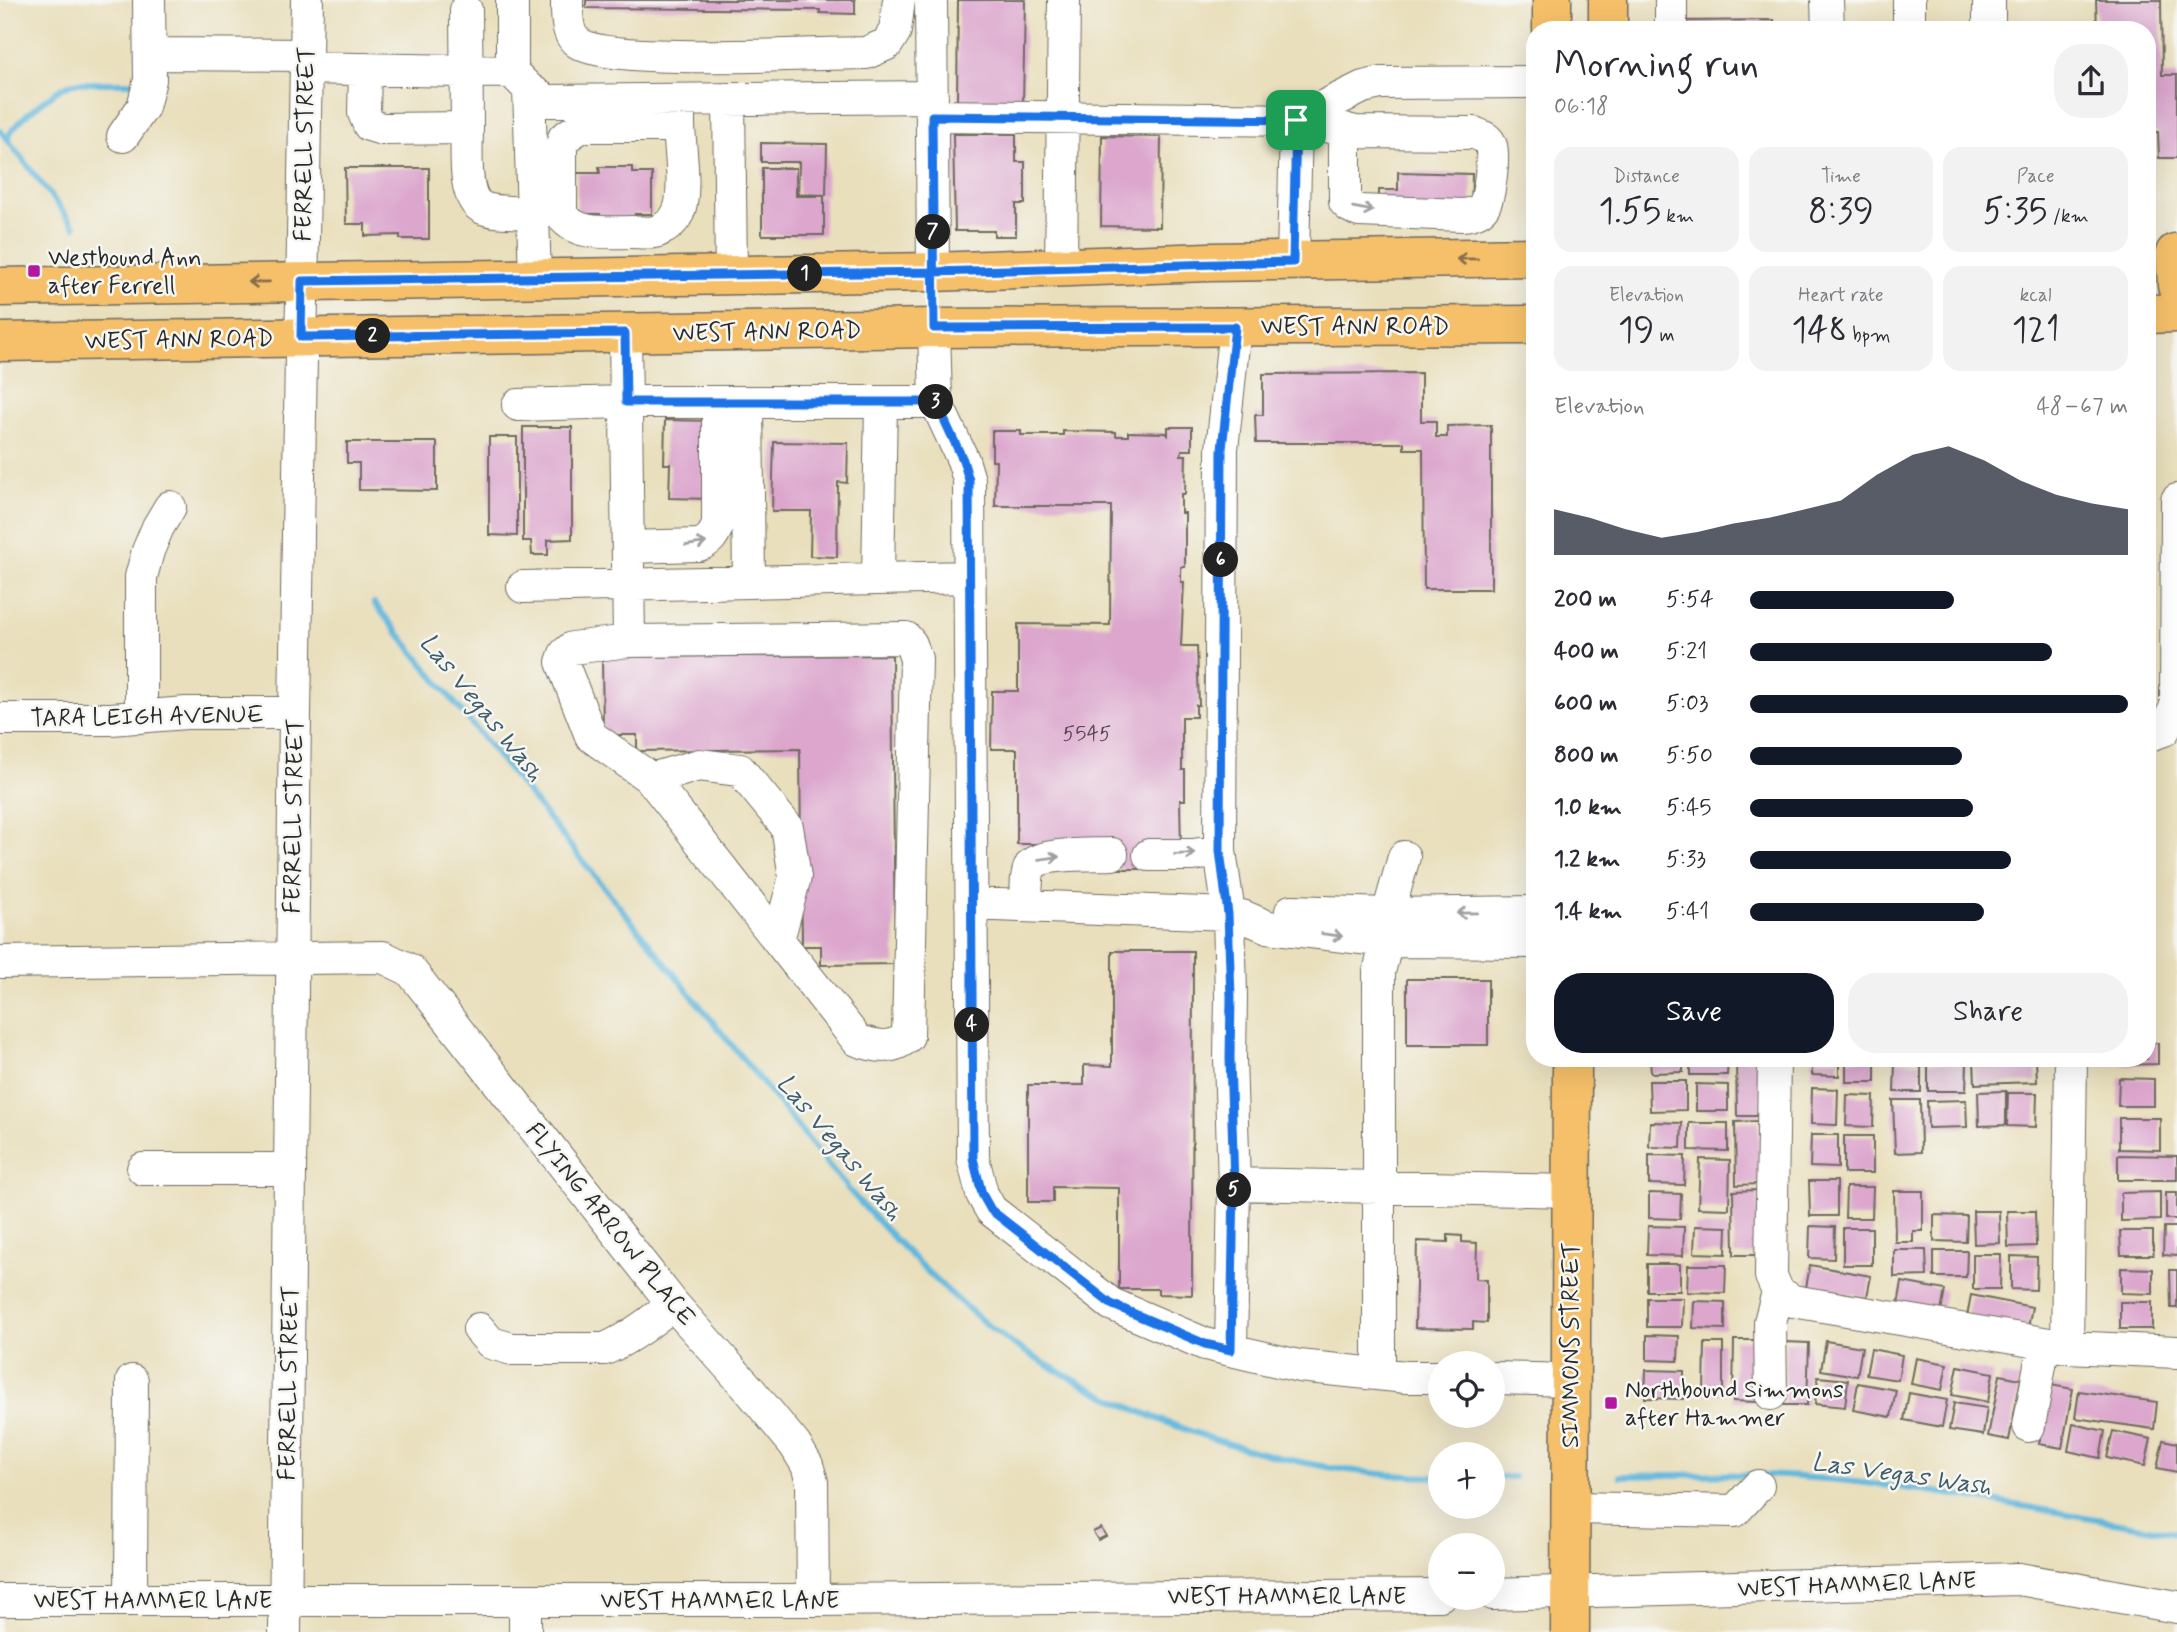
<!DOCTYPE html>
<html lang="en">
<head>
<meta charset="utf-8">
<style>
	:root { --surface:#fff; --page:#f2f2f3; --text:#2b2b33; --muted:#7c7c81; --accent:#111827 }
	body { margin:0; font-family:Mynerve,sans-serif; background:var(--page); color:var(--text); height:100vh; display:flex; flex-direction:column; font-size:26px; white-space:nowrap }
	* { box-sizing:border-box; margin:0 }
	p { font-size:23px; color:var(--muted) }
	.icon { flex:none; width:38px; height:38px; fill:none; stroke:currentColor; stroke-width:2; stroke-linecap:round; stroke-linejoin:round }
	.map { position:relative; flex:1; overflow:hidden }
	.drawer { position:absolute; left:1526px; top:21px; width:630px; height:1046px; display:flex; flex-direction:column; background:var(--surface); border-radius:28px; box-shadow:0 7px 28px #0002 }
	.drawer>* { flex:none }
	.buttons { position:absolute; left:1428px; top:1351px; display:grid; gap:14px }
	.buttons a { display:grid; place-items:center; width:77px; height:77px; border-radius:50%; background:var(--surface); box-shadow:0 7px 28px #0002; font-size:35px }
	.pin { position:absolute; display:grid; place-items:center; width:60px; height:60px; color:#fff; margin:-30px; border-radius:14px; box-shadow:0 4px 10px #0006 }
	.km { position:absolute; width:35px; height:35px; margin:-18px; border-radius:50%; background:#222; color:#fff; font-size:19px; line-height:35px; text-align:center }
	.round { display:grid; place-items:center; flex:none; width:74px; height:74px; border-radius:28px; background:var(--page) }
	.summary { display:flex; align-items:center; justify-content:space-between; height:119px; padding:0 28px }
	h1 { font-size:38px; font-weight:600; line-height:52px }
	.figures { display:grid; grid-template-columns:repeat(3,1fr); gap:10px; height:119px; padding:7px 28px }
	.figures div { display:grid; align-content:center; border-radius:18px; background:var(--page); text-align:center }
	.figures b { font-size:35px; font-weight:600 }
	.figures small { font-size:19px; font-weight:400 }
	.figures p { font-size:19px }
	.chart { height:196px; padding:14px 28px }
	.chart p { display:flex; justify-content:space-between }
	.chart svg { width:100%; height:126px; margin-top:7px; fill:var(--accent); opacity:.7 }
	.button { display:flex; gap:14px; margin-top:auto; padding:14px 28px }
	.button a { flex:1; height:80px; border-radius:28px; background:var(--accent); color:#fff; font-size:28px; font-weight:600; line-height:80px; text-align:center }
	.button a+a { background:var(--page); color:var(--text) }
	ul { padding:0 28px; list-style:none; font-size:23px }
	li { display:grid; grid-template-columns:112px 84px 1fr; align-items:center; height:52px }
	li i { height:18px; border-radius:9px; background:var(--accent) }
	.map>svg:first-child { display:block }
</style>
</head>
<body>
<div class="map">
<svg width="2177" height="1632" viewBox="0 0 2177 1632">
	<rect width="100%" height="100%" fill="#f6f6f2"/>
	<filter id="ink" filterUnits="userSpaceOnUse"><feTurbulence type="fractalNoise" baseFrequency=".0143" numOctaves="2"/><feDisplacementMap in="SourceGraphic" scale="14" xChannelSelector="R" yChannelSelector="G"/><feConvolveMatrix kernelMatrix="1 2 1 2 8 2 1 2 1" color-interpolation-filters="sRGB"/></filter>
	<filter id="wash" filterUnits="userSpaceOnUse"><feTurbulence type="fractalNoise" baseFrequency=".00686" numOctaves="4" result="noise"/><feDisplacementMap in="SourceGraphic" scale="28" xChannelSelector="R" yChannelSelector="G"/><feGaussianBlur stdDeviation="1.57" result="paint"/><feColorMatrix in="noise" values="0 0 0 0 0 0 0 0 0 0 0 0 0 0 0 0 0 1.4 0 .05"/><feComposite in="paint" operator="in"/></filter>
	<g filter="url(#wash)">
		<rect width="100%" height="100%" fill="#e9dfbc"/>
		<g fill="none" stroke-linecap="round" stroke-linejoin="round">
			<path stroke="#60b7dd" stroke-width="6" d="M0 130 75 227
				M8 139C10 124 58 88 73 83H138
				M374 603 849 1190C891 1237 936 1283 985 1323 1015 1348 1050 1367 1084 1385 1192 1441 1318 1476 1440 1477
				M1620 1476C1675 1475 1730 1473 1785 1476 1917 1484 2047 1511 2177 1533
				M1493 1477H1514"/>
		</g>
		<g id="blocks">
			<path fill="#dca6cd" d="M586 0H855V14L820 13V10L586 8Z
				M958 0H1025L1023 105 957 104Z
				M2096 0H2161L2162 75H2177V158H2159L2158 132H2147V30H2097Z
				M1774 20V30H1683V21Z
				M953 134H1016V162H1025V204H1016V236H994V231H955Z
				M1102 136 1161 137 1160 227 1101 226Z
				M761 143 827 144 826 195 798 194 799 162H761Z
				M599 167H632V173H652V214H635L636 230H600V214H577V173H600Z
				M345 168H429V239H400V235L365 236V224H346Z
				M762 168H796V196H824V235H762Z
				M1398 172 1472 174 1471 210 1379 208V190H1398Z
				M1421 373V421H1436V437H1447V426L1491 425V589H1424L1423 449H1404V443H1256L1255 415H1263V374Z
				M665 420 713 421 711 499 669 498 670 464H664Z
				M523 427H572V539L548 540V555H532L531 541H523Z
				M1168 427H1192V450H1182L1181 455H1186L1185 494H1181V513H1185V567H1181V582H1184L1181 646H1197L1199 705H1196V717H1182V770H1185V800H1180L1181 847 1149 869H1112V844H1017V749H991L992 691H1018V624L1110 625 1111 506H995L996 461H992V431H1021V435H1063V431L1116 432V436H1128V432L1166 433 1168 435Z
				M489 437H517V536L489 535Z
				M347 442H437V491L359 490V463H347Z
				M774 442 848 443 847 483 838 482 837 557 810 556 811 511H772Z
				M892 655 895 964 821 965V946H802L800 749 637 751V735H603L602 657Z
				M1112 951H1193L1192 1295 1158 1294V1289H1119V1188L1053 1187V1202H1028V1085H1084V1065L1112 1066Z
				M1407 979H1488V1045H1407Z
				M2147 1043H2158V1064L2120 1065V1059H2147Z
				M1650 1059H1683V1072L1651 1073Z
				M1690 1059H1728L1727 1075H1690Z
				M1736 1059H1760L1761 1116H1737Z
				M1812 1059H1839V1076L1812 1075Z
				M1846 1059H1875V1082H1846Z
				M1974 1059H2036L2037 1082 1975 1084Z
				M1895 1061 1921 1062V1092H1894Z
				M1928 1062 1967 1063 1966 1091H1928Z
				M2119 1078 2154 1079V1106H2118Z
				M1649 1081H1686V1110L1650 1111Z
				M1696 1084 1728 1085V1111H1696Z
				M1812 1088 1838 1089 1837 1125 1811 1124Z
				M2006 1091V1125L1979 1126 1978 1092Z
				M2008 1093H2037L2036 1127 2007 1126Z
				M1847 1095 1874 1096 1873 1127 1846 1126Z
				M1893 1100H1920L1921 1152 1895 1153Z
				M1966 1100 1967 1127 1928 1128 1927 1101Z
				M2119 1118H2160V1150L2119 1149Z
				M1758 1121 1760 1184 1736 1185 1735 1122Z
				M1650 1122 1682 1123 1681 1148 1649 1147Z
				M1689 1123H1728V1151L1689 1150Z
				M1811 1135H1838V1168L1810 1167Z
				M1844 1136H1873V1173H1844Z
				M1649 1155 1685 1156 1684 1185 1649 1184Z
				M2118 1155 2177 1156V1180H2118Z
				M1700 1159 1730 1160 1729 1209 1698 1208Z
				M1809 1181H1837V1216H1810Z
				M1846 1187H1873L1872 1218H1845Z
				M1758 1190 1760 1255H1734L1733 1191Z
				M1894 1191H1923V1231H1913V1242H1895Z
				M2160 1192V1220L2121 1221V1193Z
				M1649 1193 1681 1194 1680 1219 1649 1218Z
				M2166 1193H2177V1219H2166Z
				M1973 1211H1999L2000 1243 1974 1244Z
				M2007 1211H2035L2036 1246 2008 1247Z
				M1934 1215 1967 1216 1966 1242 1934 1241Z
				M1648 1226 1684 1227 1683 1256 1647 1255Z
				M1695 1226 1727 1227 1726 1254 1694 1253Z
				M1810 1226 1835 1227 1834 1259 1809 1258Z
				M2164 1227H2177V1256L2163 1255Z
				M1843 1228H1872V1265H1843Z
				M2120 1231H2153V1255H2121Z
				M1448 1235 1462 1236V1242L1477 1243 1476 1279 1487 1280V1323L1473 1322V1329L1415 1328 1417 1241 1448 1242Z
				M1894 1250H1926L1927 1276 1894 1277Z
				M1934 1251H1967L1966 1277H1934Z
				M1973 1254H2001L2000 1289H1973Z
				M2011 1256 2037 1257 2036 1290 2011 1289Z
				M1647 1264H1680V1291H1647Z
				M1688 1265H1726L1725 1293 1687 1292Z
				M1810 1265 1871 1276 1867 1297 1806 1288Z
				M2121 1268 2153 1269V1294L2121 1293Z
				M2170 1270H2177V1308H2171Z
				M1902 1282 1945 1290 1941 1312 1898 1305Z
				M1971 1295 2032 1307 2028 1328 1967 1316Z
				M1647 1298H1683L1682 1327H1647Z
				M1694 1301 1725 1302V1329L1693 1328Z
				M2120 1302H2152V1329H2120Z
				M1647 1335 1679 1336 1678 1361 1647 1360Z
				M1734 1340H1757L1756 1402 1733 1401Z
				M1826 1341 1862 1347 1857 1376 1821 1370Z
				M1785 1342 1809 1343 1807 1405H1784Z
				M1705 1343H1723V1394H1704Z
				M1871 1349 1902 1355 1898 1380 1866 1375Z
				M1916 1358 1947 1364 1942 1390 1911 1384Z
				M1958 1366 1993 1373 1988 1402 1952 1395Z
				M1646 1370 1684 1371V1399L1645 1398Z
				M2000 1375 2021 1379 2009 1440 1988 1436Z
				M1818 1377 1848 1380 1845 1407 1815 1404Z
				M1858 1383 1896 1390 1891 1417 1853 1410Z
				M2051 1385 2073 1389 2062 1448 2039 1444Z
				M2079 1391 2157 1402 2154 1429 2075 1418Z
				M1909 1393 1947 1400 1942 1427 1904 1420Z
				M1954 1403 1987 1408 1983 1435 1949 1430Z
				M2073 1424 2105 1431 2100 1458 2068 1451Z
				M2113 1431 2151 1439 2145 1466 2107 1458Z
				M2163 1440 2177 1443V1472L2157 1468Z
				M1101 1528 1106 1536 1098 1540 1093 1532Z"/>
		</g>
	</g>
	<g filter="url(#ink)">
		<use href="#blocks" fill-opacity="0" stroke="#6e6a5e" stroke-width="2"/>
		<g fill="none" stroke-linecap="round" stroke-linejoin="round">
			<defs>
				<path id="minor" d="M512 0V72
					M567 0C567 13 566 32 576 41 602 66 819 53 866 53L887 44 895 31 899 0
					M931 0 933 272
					M1827 0 1828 30
					M1909 0V30
					M466 10 467 128
					M1671 30V0
					M1989 30V0
					M150 54 306 55
					M306 68 512 72 529 89 547 101 932 97
					M365 69 364 113 369 125 382 129 467 128C467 148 462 199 483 208 494 213 521 212 533 213
					M529 89 535 278
					M729 99 731 275
					M583 105 582 126H679V106
					M932 116 1296 120 1363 87 1381 83 1535 82
					M582 126 564 138 561 148V214C574 236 609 232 631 232 640 232 651 234 658 231 668 227 674 221 678 213 687 193 680 149 679 126
					M123 136 143 107 150 80 149 0
					M1293 262 1296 120 1356 132 1474 133C1482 136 1489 138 1491 146 1494 156 1490 199 1483 207 1478 213 1470 214 1463 215L1359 211 1349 206 1345 202V129
					M1061 268 1064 0
					M934 328 936 402 963 460 969 480 973 1158 982 1194 991 1210 1111 1304 1205 1344 1299 1366 1406 1377H1440
					M625 333 629 641 572 648 565 654 562 662 591 736 651 779 857 1040C876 1047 893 1050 908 1036L916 659 911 644 906 638 629 641
					M747 402 749 582
					M518 405 626 402H936
					M628 547 699 545C710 541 713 536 718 525V402
					M878 579 881 402
					M523 587 969 577
					M141 717V577L148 551 158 527 170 507
					M0 719H111L186 713H295
					M2147 736 2164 730 2176 707 2177 500
					M651 779 699 765 740 770 787 827 795 877 778 940
					M1149 855H1193L1220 851
					M971 904 1229 914 1242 916 1268 927 1387 941 1535 942
					M1026 906C1027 895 1025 877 1030 867 1035 852 1097 855 1112 854
					M1291 911 1388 914 1535 912
					M0 962 383 957 410 970 673 1304 748 1388 795 1445 807 1465 812 1482 813 1600
					M1774 1059 1771 1276 1778 1292 1793 1301 2067 1347 2177 1352
					M143 1169H290
					M1234 1184 1571 1191
					M479 1329 491 1343 512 1349H605C630 1338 652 1321 673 1304
					M2067 1347 2071 1059
					M1231 1350 1234 1184 1230 1058 1231 997 1229 914 1220 851 1222 449 1235 327
					M1379 1374V972L1387 941 1388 914 1404 857
					M1493 1378 1570 1380
					M1771 1394 1770 1322 1778 1292
					M2029 1426 2044 1343
					M1570 1508 1735 1511 1758 1486
					M1493 1594 2019 1579 2177 1607
					M131 1599 132 1381
					M0 1600H813L1440 1595
					M285 1632 295 713 307 0
					M525 1632V1601"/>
				<path id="major" d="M1608 0V30
					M1552 30V0
					M2175 253 2177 286
					M0 287 933 272 1208 262 1535 257
					M2147 314 2177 313
					M0 342 934 328 1535 325
					M1570 1632 1572 1059"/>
			</defs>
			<use href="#minor" stroke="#6e6a5e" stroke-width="34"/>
			<use href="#major" stroke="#6e6a5e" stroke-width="41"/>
			<use href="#minor" stroke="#fff" stroke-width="32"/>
			<use href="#major" stroke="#f6c06b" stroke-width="38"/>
		</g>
		<defs><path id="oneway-shaft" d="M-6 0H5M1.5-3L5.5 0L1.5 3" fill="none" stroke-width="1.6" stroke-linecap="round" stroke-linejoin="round" transform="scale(1.75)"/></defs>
		<g stroke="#a0a0a0">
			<use href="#oneway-shaft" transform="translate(1363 209) rotate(10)"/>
			<use href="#oneway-shaft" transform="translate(696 544) rotate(-9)"/>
			<use href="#oneway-shaft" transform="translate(1185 854) rotate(-2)"/>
			<use href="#oneway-shaft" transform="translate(1049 858) rotate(-8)"/>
			<use href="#oneway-shaft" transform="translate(1467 913) rotate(179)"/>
			<use href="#oneway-shaft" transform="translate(1332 935) rotate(7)"/>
		</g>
		<g stroke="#866e48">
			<use href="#oneway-shaft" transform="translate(1467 259) rotate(179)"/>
			<use href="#oneway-shaft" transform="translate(259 282) rotate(179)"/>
		</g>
	</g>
	<g fill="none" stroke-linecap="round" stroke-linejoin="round" filter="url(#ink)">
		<defs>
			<path id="route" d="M1296 120 1293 262 933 272 302 281 301 337 625 333 626 402H936L963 460 969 480 973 1158 982 1194 991 1210 1111 1304 1205 1344 1231 1350 1234 1184 1230 1058 1231 997 1228 914 1220 851 1222 449 1235 327 934 328 932 116 1296 120"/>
		</defs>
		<use href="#route" stroke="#fff" stroke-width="14"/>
		<use href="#route" stroke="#1a73e8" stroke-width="9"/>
	</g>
	<g fill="#b5179e" stroke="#f6f6f2" stroke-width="2.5">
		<rect x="27" y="264" width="14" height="14" rx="3.5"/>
		<rect x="1604" y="1396" width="14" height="14" rx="3.5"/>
	</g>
	<g text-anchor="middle" stroke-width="5" stroke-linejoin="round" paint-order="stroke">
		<g font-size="21" fill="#574a54">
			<text x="1087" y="740">5545</text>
		</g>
		<g font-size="24" fill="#2b2b2b" stroke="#f6f6f2">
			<text transform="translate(304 144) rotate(-89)" y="8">FERRELL STREET</text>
			<text x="1355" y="334">WEST ANN ROAD</text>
			<text transform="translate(767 331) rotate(-1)" y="8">WEST ANN ROAD</text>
			<text transform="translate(179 339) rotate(-1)" y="8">WEST ANN ROAD</text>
			<text transform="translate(147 716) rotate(-1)" y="8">TARA LEIGH AVENUE</text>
			<text transform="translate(293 816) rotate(-89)" y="8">FERRELL STREET</text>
			<text transform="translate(611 1224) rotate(51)" y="8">FLYING ARROW PLACE</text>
			<text transform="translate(1570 1345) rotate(-90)" y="8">SIMMONS STREET</text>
			<text transform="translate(288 1383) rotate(-89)" y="8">FERRELL STREET</text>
			<text transform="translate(1857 1584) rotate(-2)" y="8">WEST HAMMER LANE</text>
			<text x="1287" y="1604">WEST HAMMER LANE</text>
			<text x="153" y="1608">WEST HAMMER LANE</text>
			<text x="720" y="1608">WEST HAMMER LANE</text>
		</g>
		<g font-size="24" fill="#2b2b2b" stroke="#f6f6f2" text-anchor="start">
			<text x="48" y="265">Westbound Ann<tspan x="48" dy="28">after Ferrell</tspan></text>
			<text x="1625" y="1397">Northbound Simmons<tspan x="1625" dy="28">after Hammer</tspan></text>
		</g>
		<g font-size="26" font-style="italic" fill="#3e5c69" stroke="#f6f6f2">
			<text transform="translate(483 707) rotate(51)" y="9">Las Vegas Wash</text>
			<text transform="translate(841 1147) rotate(50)" y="9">Las Vegas Wash</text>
			<text transform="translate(1902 1473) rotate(8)" y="9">Las Vegas Wash</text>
		</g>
	</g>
</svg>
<div class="buttons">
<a><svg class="icon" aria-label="locate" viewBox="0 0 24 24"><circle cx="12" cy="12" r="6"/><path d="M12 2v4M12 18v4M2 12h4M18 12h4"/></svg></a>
<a>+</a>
<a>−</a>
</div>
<div class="pin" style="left:1296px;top:120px;background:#1e9e55"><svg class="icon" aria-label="arrive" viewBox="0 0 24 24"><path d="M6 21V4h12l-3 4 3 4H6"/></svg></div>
<b class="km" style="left:805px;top:274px">1</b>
<b class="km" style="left:373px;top:336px">2</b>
<b class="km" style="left:936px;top:402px">3</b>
<b class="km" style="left:972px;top:1025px">4</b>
<b class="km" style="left:1234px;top:1190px">5</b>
<b class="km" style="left:1221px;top:560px">6</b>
<b class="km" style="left:933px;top:232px">7</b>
<section class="drawer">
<div class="summary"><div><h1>Morning run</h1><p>06:18</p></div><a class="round"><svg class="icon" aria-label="share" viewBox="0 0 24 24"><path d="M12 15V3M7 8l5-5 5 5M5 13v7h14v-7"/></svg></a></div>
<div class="figures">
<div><p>Distance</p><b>1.55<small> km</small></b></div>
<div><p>Time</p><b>8:39</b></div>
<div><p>Pace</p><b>5:35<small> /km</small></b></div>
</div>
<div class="figures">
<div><p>Elevation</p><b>19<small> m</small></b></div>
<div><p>Heart rate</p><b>148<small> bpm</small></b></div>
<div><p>kcal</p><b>121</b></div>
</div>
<div class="chart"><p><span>Elevation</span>48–67 m</p>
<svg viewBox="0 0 160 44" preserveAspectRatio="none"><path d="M0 44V28L10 31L20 35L30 38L40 36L50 33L60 31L70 28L80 25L90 16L100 9L110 6L120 11L130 18L140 23L150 26L160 28V44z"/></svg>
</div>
<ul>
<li><b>200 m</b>5:54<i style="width:54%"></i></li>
<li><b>400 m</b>5:21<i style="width:80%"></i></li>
<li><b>600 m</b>5:03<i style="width:100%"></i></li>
<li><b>800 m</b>5:50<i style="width:56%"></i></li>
<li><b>1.0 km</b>5:45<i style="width:59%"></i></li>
<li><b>1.2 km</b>5:33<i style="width:69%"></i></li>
<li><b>1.4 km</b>5:41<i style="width:62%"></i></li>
</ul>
<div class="button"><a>Save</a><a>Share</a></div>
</section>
</div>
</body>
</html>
